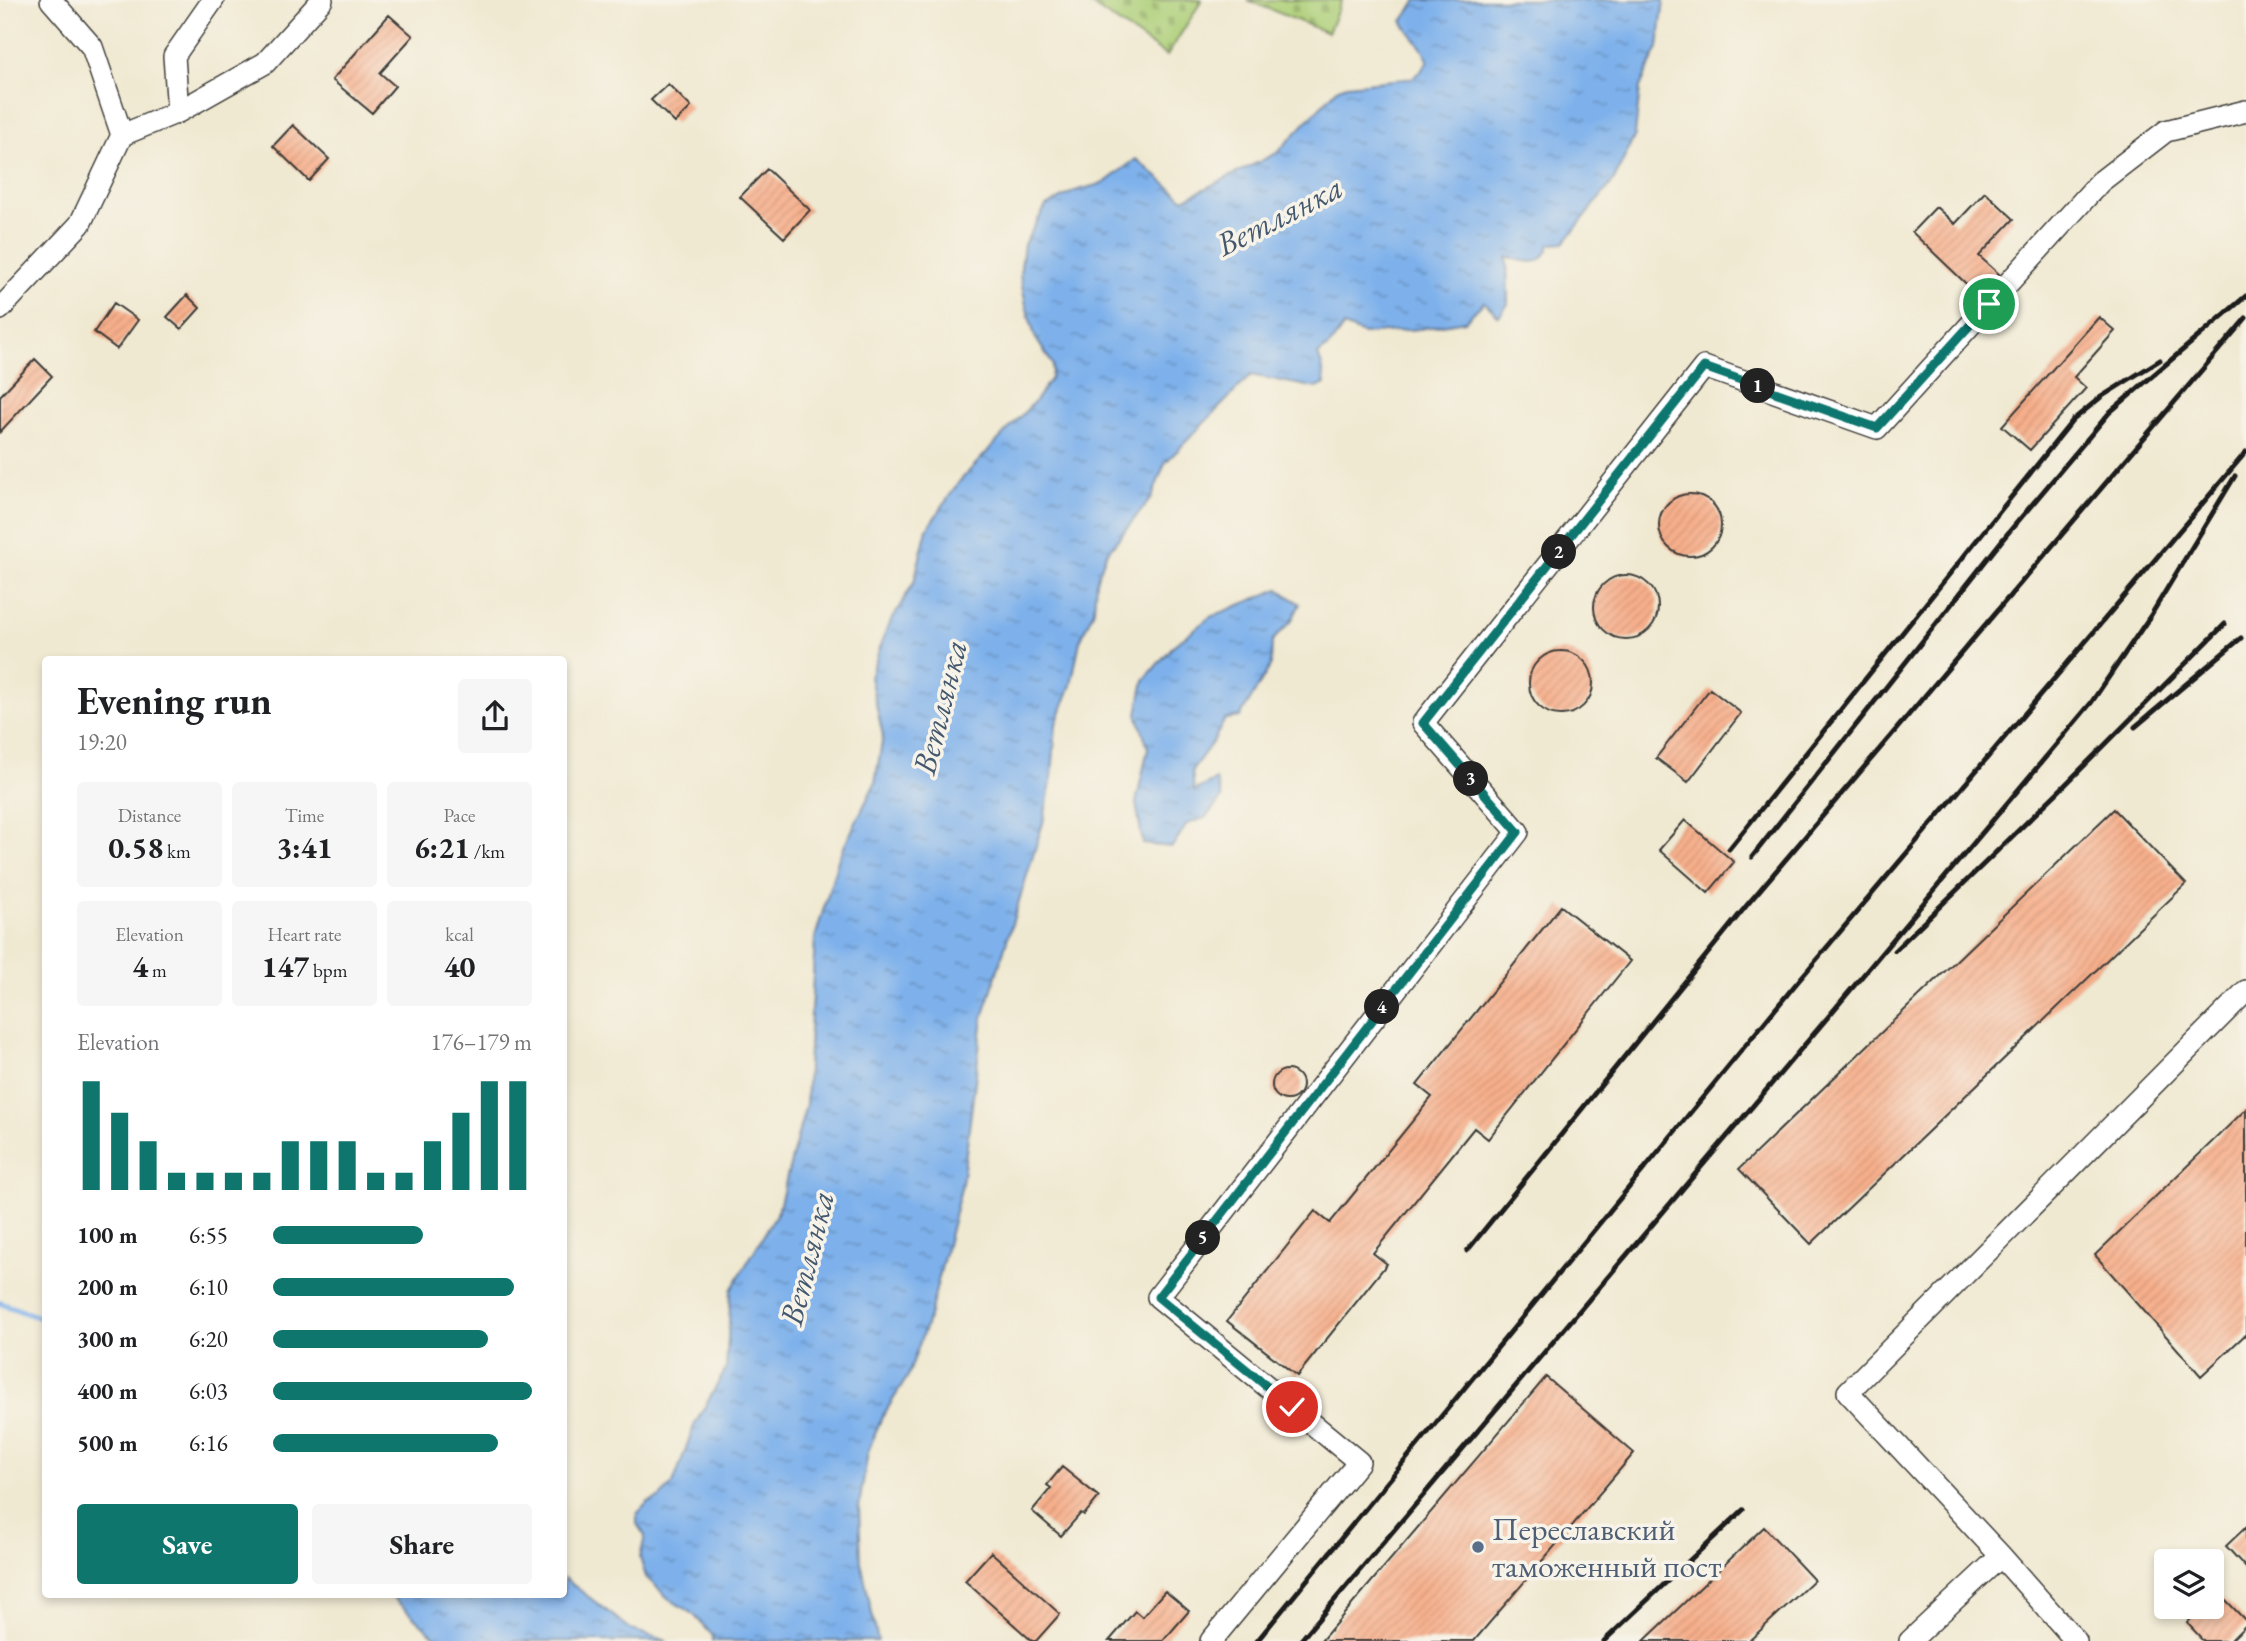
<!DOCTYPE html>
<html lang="en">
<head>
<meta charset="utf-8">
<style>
	:root { --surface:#fff; --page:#f6f6f6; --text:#202124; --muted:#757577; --accent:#0f766e }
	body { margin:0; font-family:"EB Garamond",serif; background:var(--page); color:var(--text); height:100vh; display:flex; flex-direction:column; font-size:26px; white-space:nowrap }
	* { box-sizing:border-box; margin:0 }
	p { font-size:23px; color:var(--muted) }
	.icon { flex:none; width:38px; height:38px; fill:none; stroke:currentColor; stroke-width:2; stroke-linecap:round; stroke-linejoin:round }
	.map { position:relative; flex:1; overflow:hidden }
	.side { position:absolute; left:42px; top:656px; width:525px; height:942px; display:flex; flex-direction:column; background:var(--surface); border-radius:7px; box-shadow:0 4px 10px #0003 }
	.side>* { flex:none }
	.buttons { position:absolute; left:2154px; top:1549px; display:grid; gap:14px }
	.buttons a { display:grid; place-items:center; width:70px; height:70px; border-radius:7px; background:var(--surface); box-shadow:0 4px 10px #0003; font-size:35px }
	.pin { position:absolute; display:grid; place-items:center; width:60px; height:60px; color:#fff; margin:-30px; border:4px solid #fff; border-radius:50%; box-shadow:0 2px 7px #0007 }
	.km { position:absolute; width:35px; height:35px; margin:-18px; border-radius:50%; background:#222; color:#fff; font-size:19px; line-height:35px; text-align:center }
	.round { display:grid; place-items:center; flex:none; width:74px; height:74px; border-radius:7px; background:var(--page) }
	.overview { display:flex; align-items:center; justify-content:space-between; height:119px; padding:0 35px }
	h1 { font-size:38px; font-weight:700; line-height:52px }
	.metrics { display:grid; grid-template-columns:repeat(3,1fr); gap:10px; height:119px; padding:7px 35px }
	.metrics div { display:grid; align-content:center; border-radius:7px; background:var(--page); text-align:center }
	.metrics b { font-size:30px; font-weight:700 }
	.metrics small { font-size:19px; font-weight:400 }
	.metrics p { font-size:19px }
	.chart { height:196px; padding:14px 35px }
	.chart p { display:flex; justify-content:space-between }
	.chart svg { width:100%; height:126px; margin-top:7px; stroke:var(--accent); stroke-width:6 }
	.action { display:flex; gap:14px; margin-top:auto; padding:14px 35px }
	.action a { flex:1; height:80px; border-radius:7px; background:var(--accent); color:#fff; font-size:28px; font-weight:700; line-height:80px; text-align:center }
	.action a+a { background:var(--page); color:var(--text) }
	ul { padding:0 35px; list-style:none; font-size:23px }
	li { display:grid; grid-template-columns:112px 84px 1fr; align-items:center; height:52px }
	li i { height:18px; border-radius:9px; background:var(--accent) }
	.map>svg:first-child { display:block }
</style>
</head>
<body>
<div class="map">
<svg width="2246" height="1641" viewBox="0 0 2246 1641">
	<defs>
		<pattern id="cemetery-stones" width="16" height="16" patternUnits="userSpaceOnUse" patternTransform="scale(1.75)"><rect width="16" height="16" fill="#adcf78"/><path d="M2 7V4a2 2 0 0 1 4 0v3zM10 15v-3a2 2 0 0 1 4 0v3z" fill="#94b167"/></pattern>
		<pattern id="water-ripples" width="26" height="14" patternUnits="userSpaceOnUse" patternTransform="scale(1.75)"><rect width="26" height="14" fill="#7eb1eb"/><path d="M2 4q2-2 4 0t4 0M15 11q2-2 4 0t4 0" fill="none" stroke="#668fbe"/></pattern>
		<pattern id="building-hatch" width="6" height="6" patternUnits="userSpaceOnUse" patternTransform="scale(1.75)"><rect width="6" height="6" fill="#f7af8b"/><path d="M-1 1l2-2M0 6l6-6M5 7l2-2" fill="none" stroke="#d39677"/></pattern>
	</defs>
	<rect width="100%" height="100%" fill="#f7f3e8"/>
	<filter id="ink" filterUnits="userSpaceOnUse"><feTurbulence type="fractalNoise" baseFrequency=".0143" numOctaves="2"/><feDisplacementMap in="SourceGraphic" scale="14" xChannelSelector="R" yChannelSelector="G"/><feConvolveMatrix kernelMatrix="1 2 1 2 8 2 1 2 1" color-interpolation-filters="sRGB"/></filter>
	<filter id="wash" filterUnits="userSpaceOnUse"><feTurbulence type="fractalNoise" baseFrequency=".00686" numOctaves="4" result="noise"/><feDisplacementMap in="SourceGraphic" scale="28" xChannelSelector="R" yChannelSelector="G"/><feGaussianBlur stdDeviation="1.57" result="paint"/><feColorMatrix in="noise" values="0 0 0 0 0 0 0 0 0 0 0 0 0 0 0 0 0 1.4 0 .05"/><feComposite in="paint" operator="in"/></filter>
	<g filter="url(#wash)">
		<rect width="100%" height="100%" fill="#f0e9d2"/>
		<path fill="url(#cemetery-stones)" stroke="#64764a" stroke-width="2" d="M1085 0H1202L1167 56Z
			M1247 0H1342L1328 33Z"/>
		<path fill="url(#water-ripples)" stroke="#4d6684" stroke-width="2" d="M1417 0H1664L1658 48 1640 87 1635 135 1614 180 1564 243 1550 244C1542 269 1527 262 1507 257L1508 304 1499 316 1484 302 1465 321 1419 329 1363 334 1344 326 1330 345 1318 355 1322 366 1325 384 1317 388 1251 375 1165 463 1152 497 1106 554 1096 581 1094 610 1080 641 1071 685 1056 724 1052 777 1043 823 983 1018 962 1184 930 1314 908 1376 881 1419 868 1452 859 1506 861 1562 878 1641H712L713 1636 694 1615 668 1598 646 1577 640 1558 645 1536 637 1524V1514L648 1502 659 1498 673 1484 694 1426 726 1369 731 1290 778 1211 806 1104 815 938 839 857 875 783 883 736 870 677 887 628 914 582 927 529 959 482 1035 401 1051 378 1053 365 1035 337 1026 305 1020 275 1024 244 1046 206 1075 191 1104 183 1136 159 1184 199 1277 153 1338 88 1347 85 1412 78 1422 70 1428 60C1420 42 1411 36 1402 21Z
			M1279 589 1300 604 1291 622 1272 641 1271 665 1240 717 1225 719 1214 740 1192 770 1194 791 1216 780 1222 798 1205 818 1187 824 1172 847 1143 844 1136 803 1148 748 1137 714 1144 680 1174 645 1210 617Z
			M564 1578 632 1630 667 1641H440L389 1594H564Z"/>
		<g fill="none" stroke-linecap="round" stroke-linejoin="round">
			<path stroke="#7eb1eb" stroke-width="6" d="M0 1303 46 1320"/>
		</g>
		<g id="blocks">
			<path fill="url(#building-hatch)" d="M389 15 413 36 380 73 395 86 372 113 332 80Z
				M668 84 691 107 675 123 651 100Z
				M293 125 329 159 309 181 273 146Z
				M767 169 810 210 784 238 740 197Z
				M1985 192 2014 219 1979 256 1999 274 1979 296 1912 232 1936 207 1955 224Z
				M187 295 200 308 181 329 167 317Z
				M114 303 138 320 117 349 94 332Z
				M2099 317 2115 331 2074 377 2086 388 2030 450 2002 426Z
				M35 359 52 376 0 432V396Z
				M1659 525a31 31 0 1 1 62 0a31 31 0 1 1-62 0Z
				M1594 607a32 32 0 1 1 64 0a32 32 0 1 1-64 0Z
				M1529 683a32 32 0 1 1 64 0a32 32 0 1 1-64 0Z
				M1710 689 1741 713 1688 782 1656 758Z
				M2114 809 2186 884 1811 1244 1739 1169Z
				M1685 820 1734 862 1708 893 1659 850Z
				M1561 906 1630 961 1488 1139 1474 1128 1373 1253 1387 1264 1297 1376 1227 1321 1315 1211 1330 1223 1432 1097 1417 1085Z
				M1272 1085a15 15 0 1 1 30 0a15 15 0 1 1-30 0Z
				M2246 1109V1334L2201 1376 2095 1255Z
				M1546 1377 1634 1453 1474 1641H1321Z
				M1062 1467 1099 1497 1084 1515 1081 1513 1061 1536 1032 1511 1051 1488 1047 1485Z
				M1764 1527 1814 1580 1749 1641H1644Z
				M2246 1527V1568L2226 1546Z
				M991 1552 1060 1614 1036 1641H1032L965 1581Z
				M1165 1591 1189 1611 1163 1641H1109L1135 1611 1142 1617Z
				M2218 1592 2246 1621V1625L2230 1641H2204L2187 1623 2204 1606H2212V1598Z"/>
		</g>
	</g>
	<g filter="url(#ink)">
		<use href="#blocks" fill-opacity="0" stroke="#3c3b37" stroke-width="2"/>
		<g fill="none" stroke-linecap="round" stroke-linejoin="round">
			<defs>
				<path id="minor" d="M51 0 92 47 122 135
					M178 112 265 63 322 0
					M0 309 80 224 122 135 178 112 174 56 213 0
					M1211 1641 1359 1462 1158 1297 1518 832 1423 723 1704 367 1877 428 2100 182 2166 131 2246 111
					M1910 1641 2001 1556
					M2076 1641 2001 1556 1848 1392 2246 991"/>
			</defs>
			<use href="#minor" stroke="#3c3b37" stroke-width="24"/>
			<use href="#minor" stroke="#fff" stroke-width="21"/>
			<path stroke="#1c1c1c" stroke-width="5" d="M2135 727 2241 638
				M1729 849 2073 420 2101 397 2160 360
				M1752 857 2003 539 2110 412 2246 296
				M1895 950 2062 788 2225 624
				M1467 1251 1747 905 2246 318
				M1257 1641 1795 985 2246 452
				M1300 1641 1828 1017 2091 703 2151 615 2235 476
				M1604 1641 1743 1510"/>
		</g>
	</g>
	<g fill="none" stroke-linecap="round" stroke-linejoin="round" filter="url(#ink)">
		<defs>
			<path id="route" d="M1292 1407 1158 1297 1518 832 1423 723 1704 367 1877 428 1989 304"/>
		</defs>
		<use href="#route" stroke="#fff" stroke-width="14"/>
		<use href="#route" stroke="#0f766e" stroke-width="9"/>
	</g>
	<circle fill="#5c6f8a" stroke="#f7f3e8" stroke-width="2.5" cx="1478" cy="1547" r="7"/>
	<g text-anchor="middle" stroke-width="7" stroke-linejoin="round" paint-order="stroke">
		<g font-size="32" fill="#4e5e75" stroke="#f7f3e8" text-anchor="start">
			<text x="1492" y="1540">Переславский<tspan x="1492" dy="37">таможенный пост</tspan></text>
		</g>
		<g font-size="33" font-style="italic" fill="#43586f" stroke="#f7f3e8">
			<text transform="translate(1279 215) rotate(-27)" y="12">Ветлянка</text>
			<text transform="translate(939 707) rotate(-76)" y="12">Ветлянка</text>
			<text transform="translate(806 1258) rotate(-76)" y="12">Ветлянка</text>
		</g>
	</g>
</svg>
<div class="buttons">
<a><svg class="icon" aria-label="layers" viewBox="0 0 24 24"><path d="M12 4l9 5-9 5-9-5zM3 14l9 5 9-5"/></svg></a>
</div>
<div class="pin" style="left:1989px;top:304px;background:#1e9e55"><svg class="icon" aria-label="arrive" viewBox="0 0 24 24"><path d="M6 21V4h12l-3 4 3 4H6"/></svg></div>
<div class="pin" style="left:1292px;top:1407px;background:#d93025"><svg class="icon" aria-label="check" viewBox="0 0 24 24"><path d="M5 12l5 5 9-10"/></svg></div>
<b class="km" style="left:1758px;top:386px">1</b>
<b class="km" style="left:1559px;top:552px">2</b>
<b class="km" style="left:1471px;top:779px">3</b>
<b class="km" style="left:1382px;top:1007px">4</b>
<b class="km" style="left:1203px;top:1238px">5</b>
<section class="side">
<div class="overview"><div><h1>Evening run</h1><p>19:20</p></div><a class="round"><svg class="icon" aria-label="share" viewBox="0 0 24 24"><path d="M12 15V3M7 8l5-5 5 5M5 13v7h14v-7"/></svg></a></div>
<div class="metrics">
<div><p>Distance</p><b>0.58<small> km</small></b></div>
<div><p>Time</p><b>3:41</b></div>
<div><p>Pace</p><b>6:21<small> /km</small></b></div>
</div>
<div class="metrics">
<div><p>Elevation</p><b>4<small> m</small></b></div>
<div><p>Heart rate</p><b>147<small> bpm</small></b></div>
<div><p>kcal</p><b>40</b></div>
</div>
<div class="chart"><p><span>Elevation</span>176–179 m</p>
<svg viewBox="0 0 160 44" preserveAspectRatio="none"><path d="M5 44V6M15 44V17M25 44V27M35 44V38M45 44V38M55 44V38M65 44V38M75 44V27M85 44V27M95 44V27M105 44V38M115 44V38M125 44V27M135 44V17M145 44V6M155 44V6"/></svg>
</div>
<ul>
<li><b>100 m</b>6:55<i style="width:58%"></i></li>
<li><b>200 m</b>6:10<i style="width:93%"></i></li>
<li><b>300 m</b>6:20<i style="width:83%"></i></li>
<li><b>400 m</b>6:03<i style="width:100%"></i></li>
<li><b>500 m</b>6:16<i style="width:87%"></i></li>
</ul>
<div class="action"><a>Save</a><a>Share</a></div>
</section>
</div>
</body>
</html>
